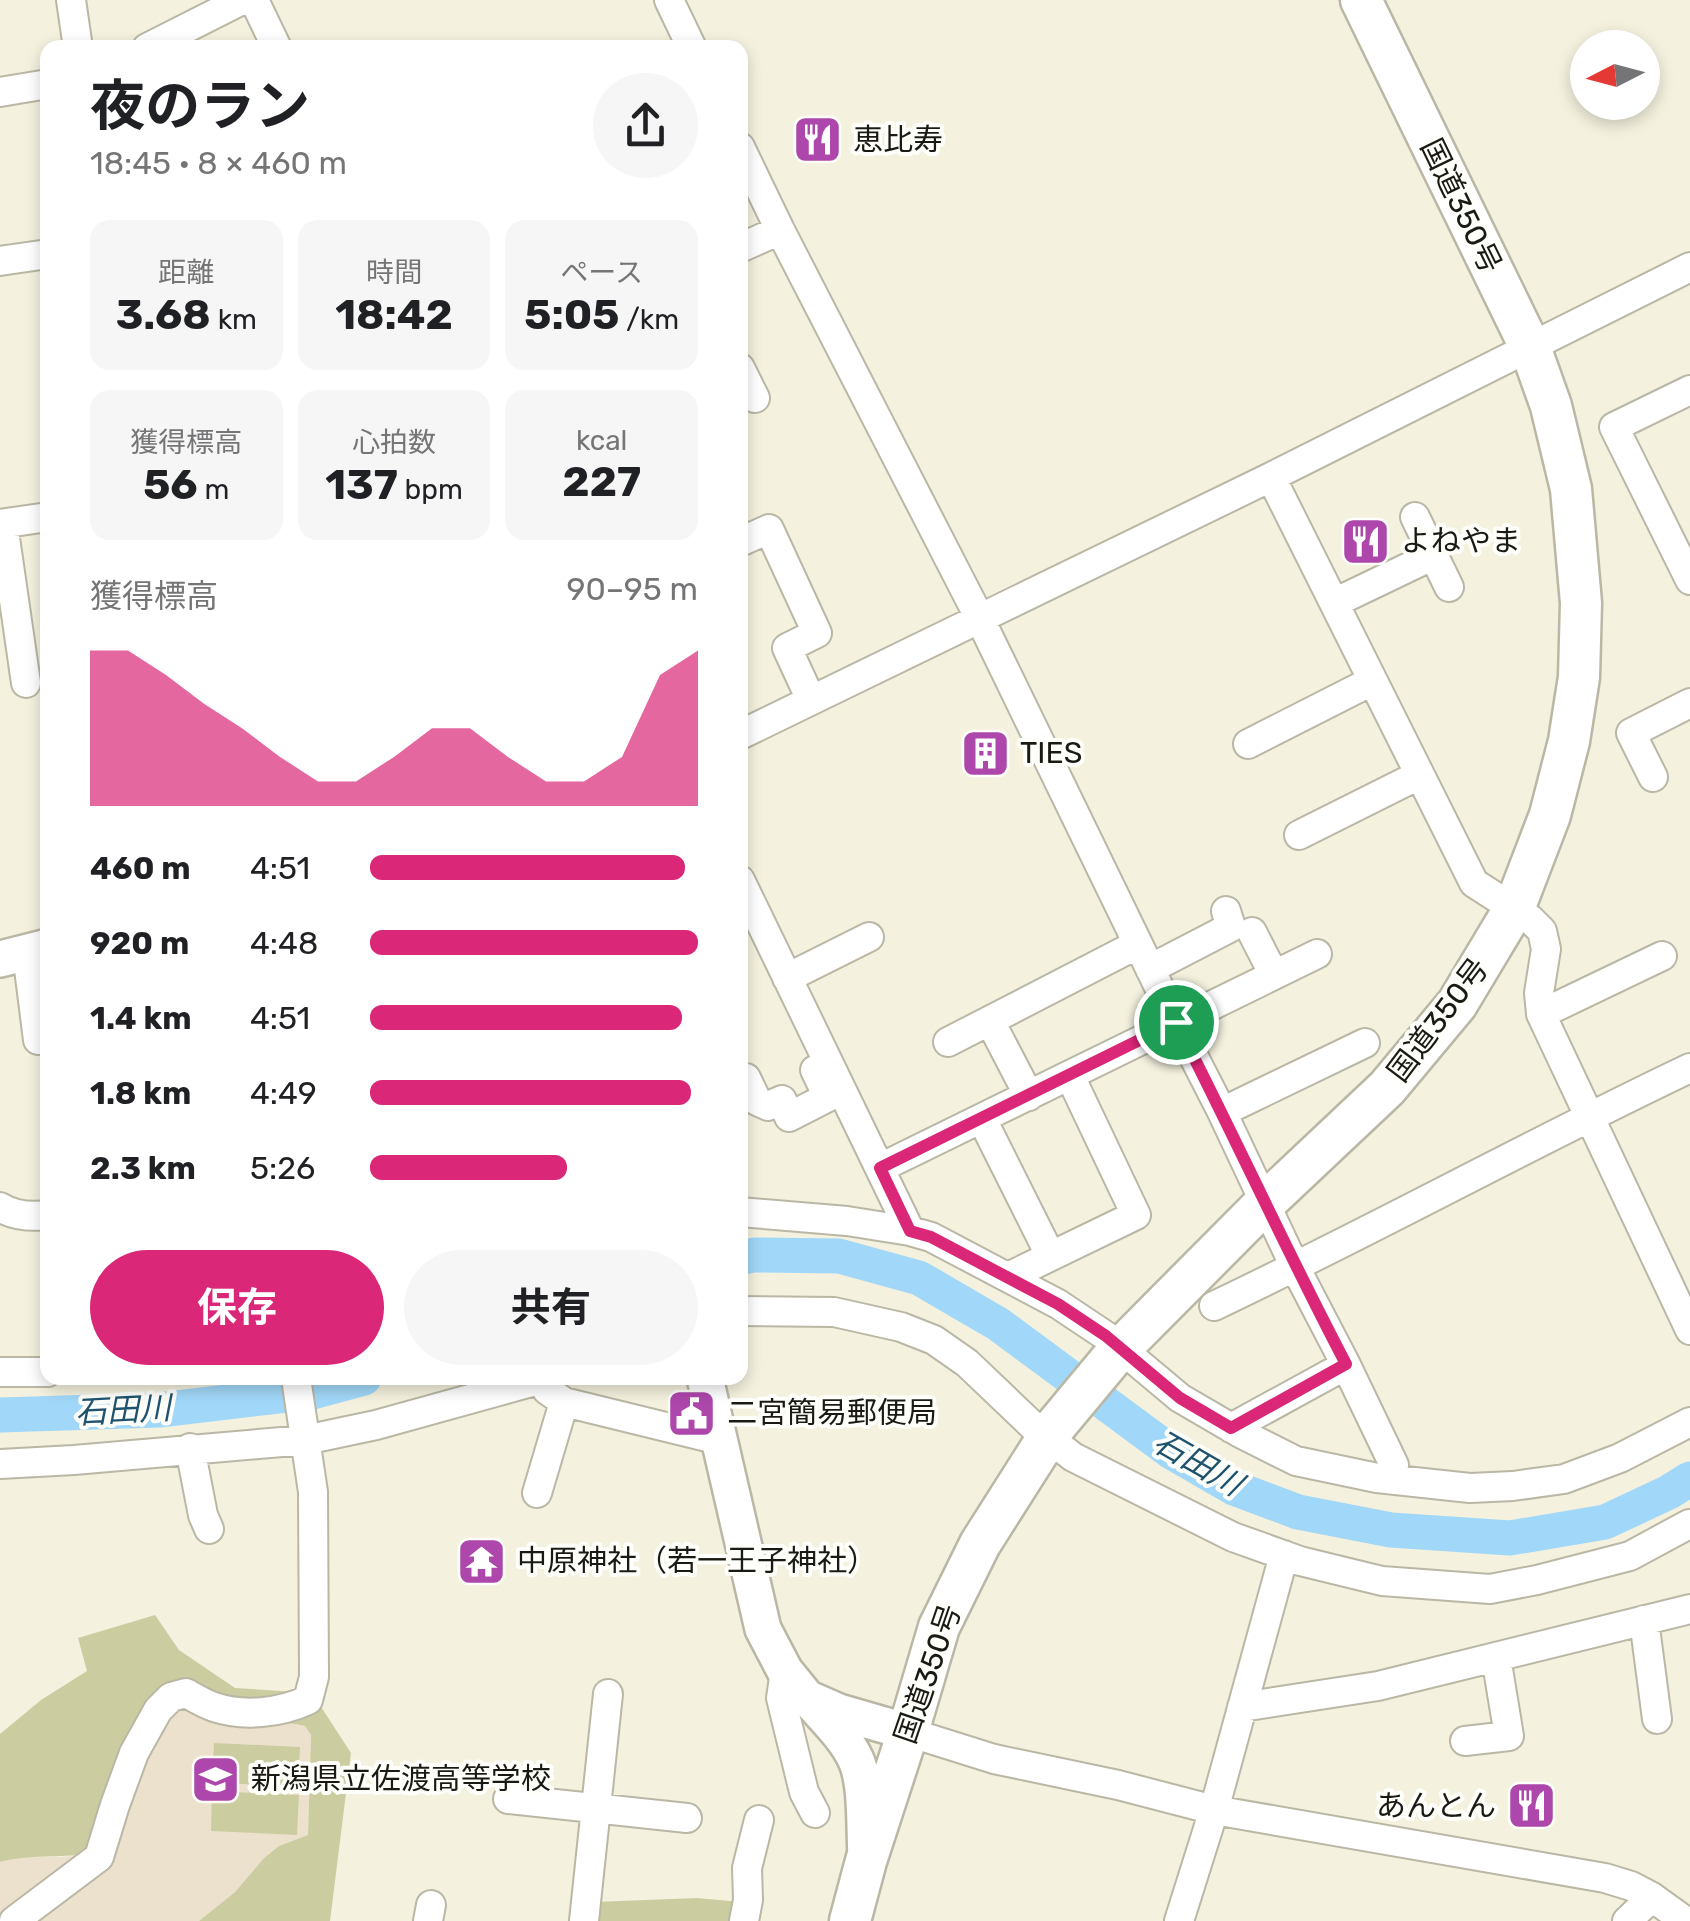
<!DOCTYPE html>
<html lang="ja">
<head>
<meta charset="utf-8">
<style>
	:root { --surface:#fff; --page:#f6f6f6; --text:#202124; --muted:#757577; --accent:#db2777 }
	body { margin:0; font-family:Rubik,"Noto Sans JP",sans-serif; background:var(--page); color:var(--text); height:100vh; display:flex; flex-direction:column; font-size:38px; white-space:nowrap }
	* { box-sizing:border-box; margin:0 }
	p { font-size:32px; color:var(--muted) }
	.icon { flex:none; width:55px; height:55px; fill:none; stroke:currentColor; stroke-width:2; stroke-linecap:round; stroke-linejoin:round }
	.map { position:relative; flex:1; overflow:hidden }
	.drawer { position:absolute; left:40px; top:40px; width:708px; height:1345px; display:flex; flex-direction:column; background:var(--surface); border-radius:20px; box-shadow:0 5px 15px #0003 }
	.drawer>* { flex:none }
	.needle { width:65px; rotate:264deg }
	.fabs { position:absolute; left:1570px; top:30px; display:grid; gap:20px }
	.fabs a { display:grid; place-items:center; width:90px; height:90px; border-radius:50%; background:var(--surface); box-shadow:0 5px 15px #0003; font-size:50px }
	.pin { position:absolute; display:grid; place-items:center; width:85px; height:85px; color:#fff; margin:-42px; border:5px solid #fff; border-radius:50%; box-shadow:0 2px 10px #0007 }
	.round { display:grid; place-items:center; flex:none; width:105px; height:105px; border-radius:52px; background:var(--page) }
	.head { display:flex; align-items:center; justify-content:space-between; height:170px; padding:0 50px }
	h1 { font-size:55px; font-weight:700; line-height:75px }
	.figures { display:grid; grid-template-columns:repeat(3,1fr); gap:15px; height:170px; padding:10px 50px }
	.figures div { display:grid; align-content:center; border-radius:20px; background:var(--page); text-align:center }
	.figures b { font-size:42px; font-weight:700 }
	.figures small { font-size:28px; font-weight:400 }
	.figures p { font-size:28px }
	.chart { height:280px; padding:20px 50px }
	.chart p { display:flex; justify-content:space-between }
	.chart svg { width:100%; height:180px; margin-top:10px; fill:var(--accent); opacity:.7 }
	.cta { display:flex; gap:20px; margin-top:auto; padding:20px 50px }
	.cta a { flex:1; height:115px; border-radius:60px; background:var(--accent); color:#fff; font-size:40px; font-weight:700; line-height:115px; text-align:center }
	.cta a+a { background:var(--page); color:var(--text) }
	ul { padding:0 50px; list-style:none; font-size:32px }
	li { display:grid; grid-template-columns:160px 120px 1fr; align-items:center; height:75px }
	li i { height:25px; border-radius:12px; background:var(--accent) }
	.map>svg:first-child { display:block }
</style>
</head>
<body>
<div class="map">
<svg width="1690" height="1921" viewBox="0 0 1690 1921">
	<rect width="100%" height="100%" fill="#f4f1de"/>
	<path fill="#ece1cd" d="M183 1681 204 1687 225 1705 247 1715 305 1726 311 1735 308 1835 279 1846 264 1858 235 1892 199 1921H0V1862L19 1857H60L88 1855Z"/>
	<path fill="#cbcda1" d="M155 1615 179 1650 235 1688 312 1693 351 1753 330 1921H199L235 1892 264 1858 279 1846 308 1835 311 1735 305 1726 247 1715 225 1705 204 1687 183 1681 89 1854C59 1858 29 1854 0 1862V1734L41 1700 87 1671 78 1638Z
		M214 1743 300 1747 298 1786 212 1783Z
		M212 1791 299 1795 297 1835 211 1831Z
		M697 1898 741 1902 737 1921H592L594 1902Z"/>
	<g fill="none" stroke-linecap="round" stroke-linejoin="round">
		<path stroke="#a1d7f8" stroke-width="35" d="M740 1258 754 1255 839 1256 919 1278 998 1324 1170 1451 1234 1488 1298 1512 1391 1530 1510 1538 1605 1522 1669 1492 1690 1479
			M0 1415 159 1410 312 1392 364 1378"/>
		<defs>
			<path id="minor" d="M71 0 78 48
				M254 0 277 48
				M669 0 692 48
				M147 48 242 0
				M0 92 48 84
				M740 147 780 230 979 617 1176 1022 1222 1112 1295 1267 1346 1365 1394 1465
				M740 248 780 230
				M0 261 48 254
				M740 368 755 398
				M1690 390 1614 427 1690 580
				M1271 477 1474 883 1530 919 1542 931 1546 949 1539 993 1541 1014 1690 1330
				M1415 517 1449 587
				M0 524 48 517
				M3 524 26 683
				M740 542 769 529 817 633 787 648 811 700
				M1334 603 1434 555
				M740 735 1271 477 1690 267
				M1248 744 1372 681
				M1653 777 1631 733 1690 703
				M1299 835 1419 775
				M740 880 910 1231
				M1252 932 1274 975
				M27 953 38 1040 48 1039
				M1150 969 1231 927 1226 911
				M787 978 869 937
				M1541 1014 1662 956
				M990 1021 1029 1096
				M948 1042 1138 944
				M740 1081 746 1078 757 1101 768 1106 782 1100 789 1117 828 1097 815 1070
				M1222 1112 1365 1043
				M982 1119 1050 1255
				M880 1168 1317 954
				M0 1207C14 1216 31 1217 48 1215
				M740 1212 847 1221 910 1231 931 1237 1058 1304 1106 1336 1180 1398 1240 1433 1296 1461 1377 1478 1470 1488 1513 1486 1564 1479 1620 1458 1690 1422
				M1008 1277 1136 1215 1070 1076
				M1214 1306C1374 1230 1530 1144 1690 1068
				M740 1311 834 1312 901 1327 934 1340 967 1363 1033 1426 1073 1457 1233 1537 1300 1561 1382 1581 1490 1589 1537 1580 1630 1556 1689 1524
				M0 1372H48
				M542 1378 547 1390 564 1402 719 1440
				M1231 1428 1346 1365
				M190 1448 203 1515 209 1529
				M0 1464 74 1460 305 1440 376 1425 542 1379
				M537 1493 564 1402
				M1644 1620 1657 1719
				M785 1671 781 1698 804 1792 815 1813
				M1242 1707 1378 1686 1690 1609
				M908 1732 994 1759 1118 1785 1214 1810 1605 1878 1631 1886 1652 1897 1685 1921
				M1465 1741 1509 1736 1496 1657
				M508 1799 687 1818
				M14 1921 99 1857 115 1805 134 1753 158 1710 171 1697 186 1693C195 1698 205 1704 214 1707 244 1717 280 1713 308 1700L314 1677 313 1492 296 1378
				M428 1921 431 1905
				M584 1921 608 1694
				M744 1921 748 1900 747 1868 759 1820
				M1179 1921 1214 1810 1284 1555
				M1627 1921 1652 1897"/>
			<path id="major" d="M0 959 48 947
				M705 1378 763 1629 785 1671 807 1698 839 1712 908 1732
				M812 1703C827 1720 846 1738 856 1760 867 1785 864 1827 866 1855"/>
			<path id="highway" d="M850 1921 866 1861 908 1732 939 1627 980 1544 1053 1429 1117 1352 1266 1202 1387 1088 1457 1004 1514 909 1550 815 1569 741 1579 677 1581 603 1571 489 1551 406 1530 347 1361 0"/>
		</defs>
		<use href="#minor" stroke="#bab7a5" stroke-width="32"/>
		<use href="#major" stroke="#bab7a5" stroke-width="40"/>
		<use href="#highway" stroke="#bab7a5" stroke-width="45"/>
		<use href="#minor" stroke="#fff" stroke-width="28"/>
		<use href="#major" stroke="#fff" stroke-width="35"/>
		<use href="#highway" stroke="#fff" stroke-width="40"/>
	</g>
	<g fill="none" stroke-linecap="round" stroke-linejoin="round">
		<defs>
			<path id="route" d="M1176 1022C1234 1135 1287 1252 1346 1364L1231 1428 1180 1398 1106 1336 1058 1304 931 1237 910 1231 880 1168Z"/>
		</defs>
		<use href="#route" stroke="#fff" stroke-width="20"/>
		<use href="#route" stroke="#db2777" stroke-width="12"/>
	</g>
	<defs>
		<symbol id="restaurant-square" viewBox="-11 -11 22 22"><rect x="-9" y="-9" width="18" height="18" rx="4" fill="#ad47ab" stroke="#fefefa"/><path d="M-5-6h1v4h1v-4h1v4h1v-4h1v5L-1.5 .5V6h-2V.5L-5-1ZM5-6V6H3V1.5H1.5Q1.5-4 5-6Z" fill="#fff"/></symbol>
		<symbol id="building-square" viewBox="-11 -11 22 22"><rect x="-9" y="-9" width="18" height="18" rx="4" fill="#ad47ab" stroke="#fefefa"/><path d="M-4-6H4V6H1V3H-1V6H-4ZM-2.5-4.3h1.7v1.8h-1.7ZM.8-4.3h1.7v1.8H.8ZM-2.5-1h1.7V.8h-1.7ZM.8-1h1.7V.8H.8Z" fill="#fff"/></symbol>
		<symbol id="civic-square" viewBox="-11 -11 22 22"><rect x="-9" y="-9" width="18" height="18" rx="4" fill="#ad47ab" stroke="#fefefa"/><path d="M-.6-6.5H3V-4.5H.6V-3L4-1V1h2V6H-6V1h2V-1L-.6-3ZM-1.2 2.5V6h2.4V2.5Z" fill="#fff"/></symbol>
		<symbol id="temple-square" viewBox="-11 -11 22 22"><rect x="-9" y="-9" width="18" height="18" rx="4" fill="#ad47ab" stroke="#fefefa"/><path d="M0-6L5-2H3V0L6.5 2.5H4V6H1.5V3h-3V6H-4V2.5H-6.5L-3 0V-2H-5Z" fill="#fff"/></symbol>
		<symbol id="school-square" viewBox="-11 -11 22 22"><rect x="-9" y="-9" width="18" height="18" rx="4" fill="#ad47ab" stroke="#fefefa"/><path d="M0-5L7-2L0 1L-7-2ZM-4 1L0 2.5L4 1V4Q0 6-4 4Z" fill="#fff"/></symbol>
	</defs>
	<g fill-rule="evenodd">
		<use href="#restaurant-square" x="790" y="112" width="55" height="55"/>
		<use href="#restaurant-square" x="1338" y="514" width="55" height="55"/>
		<use href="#building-square" x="958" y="726" width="55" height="55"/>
		<use href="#civic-square" x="664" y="1386" width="55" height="55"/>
		<use href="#temple-square" x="454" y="1534" width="55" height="55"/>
		<use href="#school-square" x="188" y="1752" width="55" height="55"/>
		<use href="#restaurant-square" x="1504" y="1778" width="55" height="55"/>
	</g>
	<g text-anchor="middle" stroke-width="8" stroke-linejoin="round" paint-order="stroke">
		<g font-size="30" fill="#1a1913" stroke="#fefefa" text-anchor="start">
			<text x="853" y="150">恵比寿</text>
			<text x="1401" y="551">よねやま</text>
			<text x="1020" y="763">TIES</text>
			<text x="727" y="1423">二宮簡易郵便局</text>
			<text x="517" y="1571">中原神社（若一王子神社）</text>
			<text x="251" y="1789">新潟県立佐渡高等学校</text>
			<text x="1496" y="1816" text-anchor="end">あんとん</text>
		</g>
		<g font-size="30" fill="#1a1913" stroke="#fefefa">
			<text transform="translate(1461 206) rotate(64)" y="10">国道350号</text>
			<text transform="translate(1438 1020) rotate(-53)" y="10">国道350号</text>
			<text transform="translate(928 1674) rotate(-71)" y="10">国道350号</text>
		</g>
		<g font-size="32" font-style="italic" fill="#1e536f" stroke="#fefefa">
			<text transform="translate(123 1410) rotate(-3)" y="11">石田川</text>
			<text transform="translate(1198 1463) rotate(30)" y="11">石田川</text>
		</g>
	</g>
</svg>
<div class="fabs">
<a><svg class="needle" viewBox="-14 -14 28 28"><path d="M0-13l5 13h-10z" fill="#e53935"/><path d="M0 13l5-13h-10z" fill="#757577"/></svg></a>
</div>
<div class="pin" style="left:1176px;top:1022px;background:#1e9e55"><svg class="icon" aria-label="arrive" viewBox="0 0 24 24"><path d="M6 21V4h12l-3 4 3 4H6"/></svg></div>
<section class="drawer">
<div class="head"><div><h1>夜のラン</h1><p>18:45 · 8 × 460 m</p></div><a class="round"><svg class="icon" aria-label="share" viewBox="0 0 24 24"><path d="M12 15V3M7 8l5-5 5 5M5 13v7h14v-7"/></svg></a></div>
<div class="figures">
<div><p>距離</p><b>3.68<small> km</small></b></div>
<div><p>時間</p><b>18:42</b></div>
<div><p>ペース</p><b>5:05<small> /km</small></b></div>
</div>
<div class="figures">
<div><p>獲得標高</p><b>56<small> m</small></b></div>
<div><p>心拍数</p><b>137<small> bpm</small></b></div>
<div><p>kcal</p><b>227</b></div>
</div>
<div class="chart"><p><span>獲得標高</span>90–95 m</p>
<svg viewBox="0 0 160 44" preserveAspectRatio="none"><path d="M0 44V6L10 6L20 12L30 19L40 25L50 32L60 38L70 38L80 32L90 25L100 25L110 32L120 38L130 38L140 32L150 12L160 6V44z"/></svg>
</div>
<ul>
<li><b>460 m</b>4:51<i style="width:96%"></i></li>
<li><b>920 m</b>4:48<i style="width:100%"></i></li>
<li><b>1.4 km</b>4:51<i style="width:95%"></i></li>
<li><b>1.8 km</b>4:49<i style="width:98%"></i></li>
<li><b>2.3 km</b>5:26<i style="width:60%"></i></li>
</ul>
<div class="cta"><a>保存</a><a>共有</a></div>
</section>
</div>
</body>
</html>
